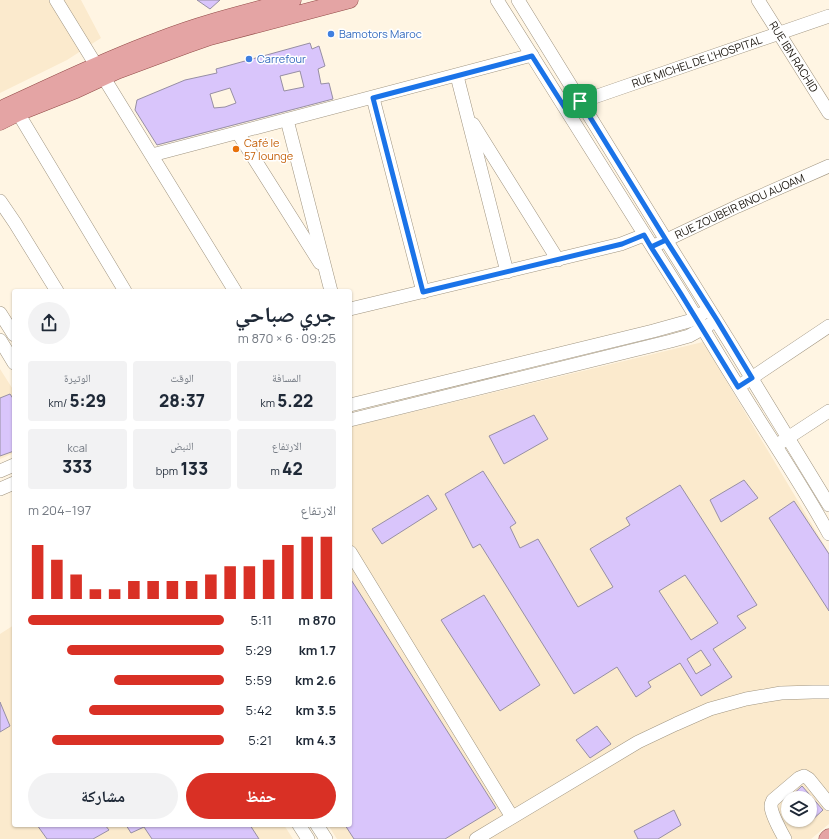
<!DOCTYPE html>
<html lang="ar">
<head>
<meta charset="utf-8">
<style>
	:root { --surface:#fff; --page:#f2f2f3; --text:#1f2937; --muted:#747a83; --accent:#d93025 }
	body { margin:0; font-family:Manrope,"Noto Naskh Arabic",sans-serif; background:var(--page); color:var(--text); direction:rtl; height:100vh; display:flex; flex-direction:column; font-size:15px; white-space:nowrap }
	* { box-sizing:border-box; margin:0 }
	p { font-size:13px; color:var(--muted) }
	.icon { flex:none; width:22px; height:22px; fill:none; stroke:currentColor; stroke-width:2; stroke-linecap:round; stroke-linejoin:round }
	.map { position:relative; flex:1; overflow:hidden; direction:ltr }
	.details { position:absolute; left:12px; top:289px; width:340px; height:538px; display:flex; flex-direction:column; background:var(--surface); border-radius:4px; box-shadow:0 1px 3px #0004; direction:rtl }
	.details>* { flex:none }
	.fabs { position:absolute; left:781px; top:791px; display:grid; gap:8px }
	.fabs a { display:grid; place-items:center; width:36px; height:36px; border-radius:50%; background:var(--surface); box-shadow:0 1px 3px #0004; font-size:20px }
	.pin { position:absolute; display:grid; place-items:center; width:34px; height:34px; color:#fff; margin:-17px; border-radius:8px; box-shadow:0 2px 6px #0006 }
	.round { display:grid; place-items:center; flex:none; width:42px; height:42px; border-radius:21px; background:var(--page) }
	.head { display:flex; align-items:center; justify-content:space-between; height:68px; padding:0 16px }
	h1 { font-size:22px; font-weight:800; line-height:30px }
	.stats { display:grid; grid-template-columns:repeat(3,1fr); gap:6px; height:68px; padding:4px 16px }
	.stats div { display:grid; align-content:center; border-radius:4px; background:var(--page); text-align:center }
	.stats b { font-size:17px; font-weight:800 }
	.stats small { font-size:11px; font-weight:400 }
	.stats p { font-size:11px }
	.chart { height:112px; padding:8px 16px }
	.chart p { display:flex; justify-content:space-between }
	.chart svg { width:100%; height:72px; margin-top:4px; stroke:var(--accent); stroke-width:6 }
	.button { display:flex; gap:8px; margin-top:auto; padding:8px 16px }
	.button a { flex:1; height:46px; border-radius:24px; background:var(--accent); color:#fff; font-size:16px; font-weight:800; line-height:46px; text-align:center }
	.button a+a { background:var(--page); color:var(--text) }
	ul { padding:0 16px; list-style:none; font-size:13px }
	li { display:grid; grid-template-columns:64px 48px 1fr; align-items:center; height:30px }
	li i { height:10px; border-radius:5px; background:var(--accent) }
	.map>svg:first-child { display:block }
</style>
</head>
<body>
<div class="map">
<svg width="829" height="839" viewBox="0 0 829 839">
	<rect width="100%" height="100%" fill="#fff5e3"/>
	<path fill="#fbeacd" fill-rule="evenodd" d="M0 0H81L101 38 67 60 0 93Z
		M703 342 829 553V824L811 839H337L328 825H350V427ZM788 798H810V820H788Z
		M0 369 14 391V453L0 459Z
		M14 625V825H284L293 839H0V634Z"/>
	<path fill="#d9c5fb" stroke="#978fa4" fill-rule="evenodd" d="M197 0H220L210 9Z
		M310 43 312 49 319 46 325 66 318 69 321 84 329 83 333 99 157 145 135 110 137 100 185 80 217 73 216 69ZM300 71 304 87 284 91 280 76ZM230 88 236 103 225 107 214 108 210 94Z
		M10 394 14 400V451L0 456V398Z
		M534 415 548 439 504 464 489 436Z
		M483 471 516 523 510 527 520 548 538 539 578 607 613 587 590 549 630 525 626 518 680 485 757 605 737 616 746 628 713 649 732 677 701 696 680 663 648 682 651 687 636 697 617 667 574 694 480 544 473 548 445 494ZM685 575 718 623 691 640 659 591ZM701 650 711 665 696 674 687 659Z
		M744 480 758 498 721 522 710 500Z
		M428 495 437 509 382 544 372 529Z
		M794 501 829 554V611L769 518Z
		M350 578 496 808 445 839H354L345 825H350Z
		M484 595 540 685 500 711 441 620Z
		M0 702 10 726 0 732Z
		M597 726 611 744 590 758 576 740Z
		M802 786 823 810 810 822V798H789Z
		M674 810 681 825 658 839H638L634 831Z
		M37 825H105L109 830 93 839H47Z
		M126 825H250L259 839H152L144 827 131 833Z"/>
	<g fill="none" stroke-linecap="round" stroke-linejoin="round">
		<defs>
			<g id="minor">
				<path d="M56 0 235 291"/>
				<path d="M497 0C559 98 620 196 682 294 701 325 719 356 738 386 768 435 801 483 829 534"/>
				<path d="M518 0 666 240 732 346 829 505"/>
				<path id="s1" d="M758 0 829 113"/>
				<path d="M457 76 507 272"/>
				<path d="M373 98 423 292"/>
				<path id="s2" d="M574 104 829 16"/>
				<path d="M18 113 125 291"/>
				<path d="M287 120 331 291"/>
				<path d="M473 124 558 260"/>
				<path d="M238 133 320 263"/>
				<path d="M152 155 532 55"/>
				<path d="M0 201 15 223 57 291"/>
				<path id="s3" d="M658 244 738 206 829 166"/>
				<path d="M350 309 621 244 644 235"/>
				<path d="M0 313 14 335"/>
				<path d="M0 340 14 363"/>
				<path d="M744 383 829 326"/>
				<path d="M350 405 653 331 689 321 703 313"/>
				<path d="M350 420 671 341 689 336 709 325"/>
				<path d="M780 443 829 411"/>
				<path d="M0 471 14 465"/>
				<path d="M0 489 14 483"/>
				<path d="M350 552 512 817"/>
				<path d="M299 825 308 839"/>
				<path d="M317 825 326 839"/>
				<path d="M476 839 638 742 676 724 710 709 746 699 781 693 813 692H829"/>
				<path d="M785 839C781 832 771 813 771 806 771 803 772 802 773 800L799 778 804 776 809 779 829 804"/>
			</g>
			<path id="major" d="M5 107C56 84 106 59 159 40 202 23 248 12 293 0
				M0 122 18 113 76 90 117 71 187 45 210 37 350 0
				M827 839 829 837"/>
		</defs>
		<use href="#minor" stroke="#a09581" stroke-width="14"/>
		<use href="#major" stroke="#924b48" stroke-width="17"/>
		<use href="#minor" stroke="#fff" stroke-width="13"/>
		<use href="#major" stroke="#e4a4a4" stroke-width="16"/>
	</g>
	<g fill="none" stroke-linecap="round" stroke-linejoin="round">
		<defs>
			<path id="route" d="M580 101 565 108 532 56 373 98 423 292 622 244 644 235 651 247 666 240 717 320 752 378 738 387 681 294 651 247 666 240 580 101"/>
		</defs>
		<use href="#route" stroke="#fff" stroke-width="8"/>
		<use href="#route" stroke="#1a73e8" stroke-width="5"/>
	</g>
	<g fill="#3f7fe0" stroke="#fff" stroke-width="1.5">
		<circle cx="331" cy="34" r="4"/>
		<circle cx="249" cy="59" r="4"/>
	</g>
	<circle fill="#e8710a" stroke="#fff" stroke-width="1.5" cx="236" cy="149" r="4"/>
	<g text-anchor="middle" stroke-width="3" stroke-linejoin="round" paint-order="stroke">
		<g font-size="11" fill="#366cbe" stroke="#fff" text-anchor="start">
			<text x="339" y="38">Bamotors Maroc</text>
			<text x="257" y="63">Carrefour</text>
		</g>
		<g font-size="11" fill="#1b160f" stroke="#fff">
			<text dy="4" stroke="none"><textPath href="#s1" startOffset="67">RUE IBN RACHID</textPath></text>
			<text dy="4" stroke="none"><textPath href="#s2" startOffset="130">RUE MICHEL DE L'HOSPITAL</textPath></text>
			<text dy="4" stroke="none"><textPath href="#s3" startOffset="90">RUE ZOUBEIR BNOU AUOAM</textPath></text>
		</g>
		<g font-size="11" fill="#c56008" stroke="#fff" text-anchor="start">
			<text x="244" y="147">Café le<tspan x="244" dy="13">57 lounge</tspan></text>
		</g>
	</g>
</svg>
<div class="fabs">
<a><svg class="icon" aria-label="layers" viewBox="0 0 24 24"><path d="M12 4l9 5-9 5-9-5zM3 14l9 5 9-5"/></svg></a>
</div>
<div class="pin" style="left:580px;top:101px;background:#1e9e55"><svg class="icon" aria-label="arrive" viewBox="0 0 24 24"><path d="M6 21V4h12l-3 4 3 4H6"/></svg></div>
<section class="details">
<div class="head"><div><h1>جري صباحي</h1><p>09:25 · 6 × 870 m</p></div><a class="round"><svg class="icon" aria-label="share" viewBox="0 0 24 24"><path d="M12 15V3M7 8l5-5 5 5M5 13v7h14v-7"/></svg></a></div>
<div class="stats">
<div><p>المسافة</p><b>5.22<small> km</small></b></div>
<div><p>الوقت</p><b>28:37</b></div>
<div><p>الوتيرة</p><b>5:29<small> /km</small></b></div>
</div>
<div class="stats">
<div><p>الارتفاع</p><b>42<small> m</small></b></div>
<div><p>النبض</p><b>133<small> bpm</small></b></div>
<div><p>kcal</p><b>333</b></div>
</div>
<div class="chart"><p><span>الارتفاع</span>197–204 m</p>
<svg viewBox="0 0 160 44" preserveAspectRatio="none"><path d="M5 44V11M15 44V20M25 44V29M35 44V38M45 44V38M55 44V33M65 44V33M75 44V33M85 44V33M95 44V29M105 44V24M115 44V24M125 44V20M135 44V11M145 44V6M155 44V6"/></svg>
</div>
<ul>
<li><b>870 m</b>5:11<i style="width:100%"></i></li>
<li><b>1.7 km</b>5:29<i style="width:80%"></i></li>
<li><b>2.6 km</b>5:59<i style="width:56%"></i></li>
<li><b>3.5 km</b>5:42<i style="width:69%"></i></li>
<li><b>4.3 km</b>5:21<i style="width:88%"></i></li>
</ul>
<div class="button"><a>حفظ</a><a>مشاركة</a></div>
</section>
</div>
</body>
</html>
